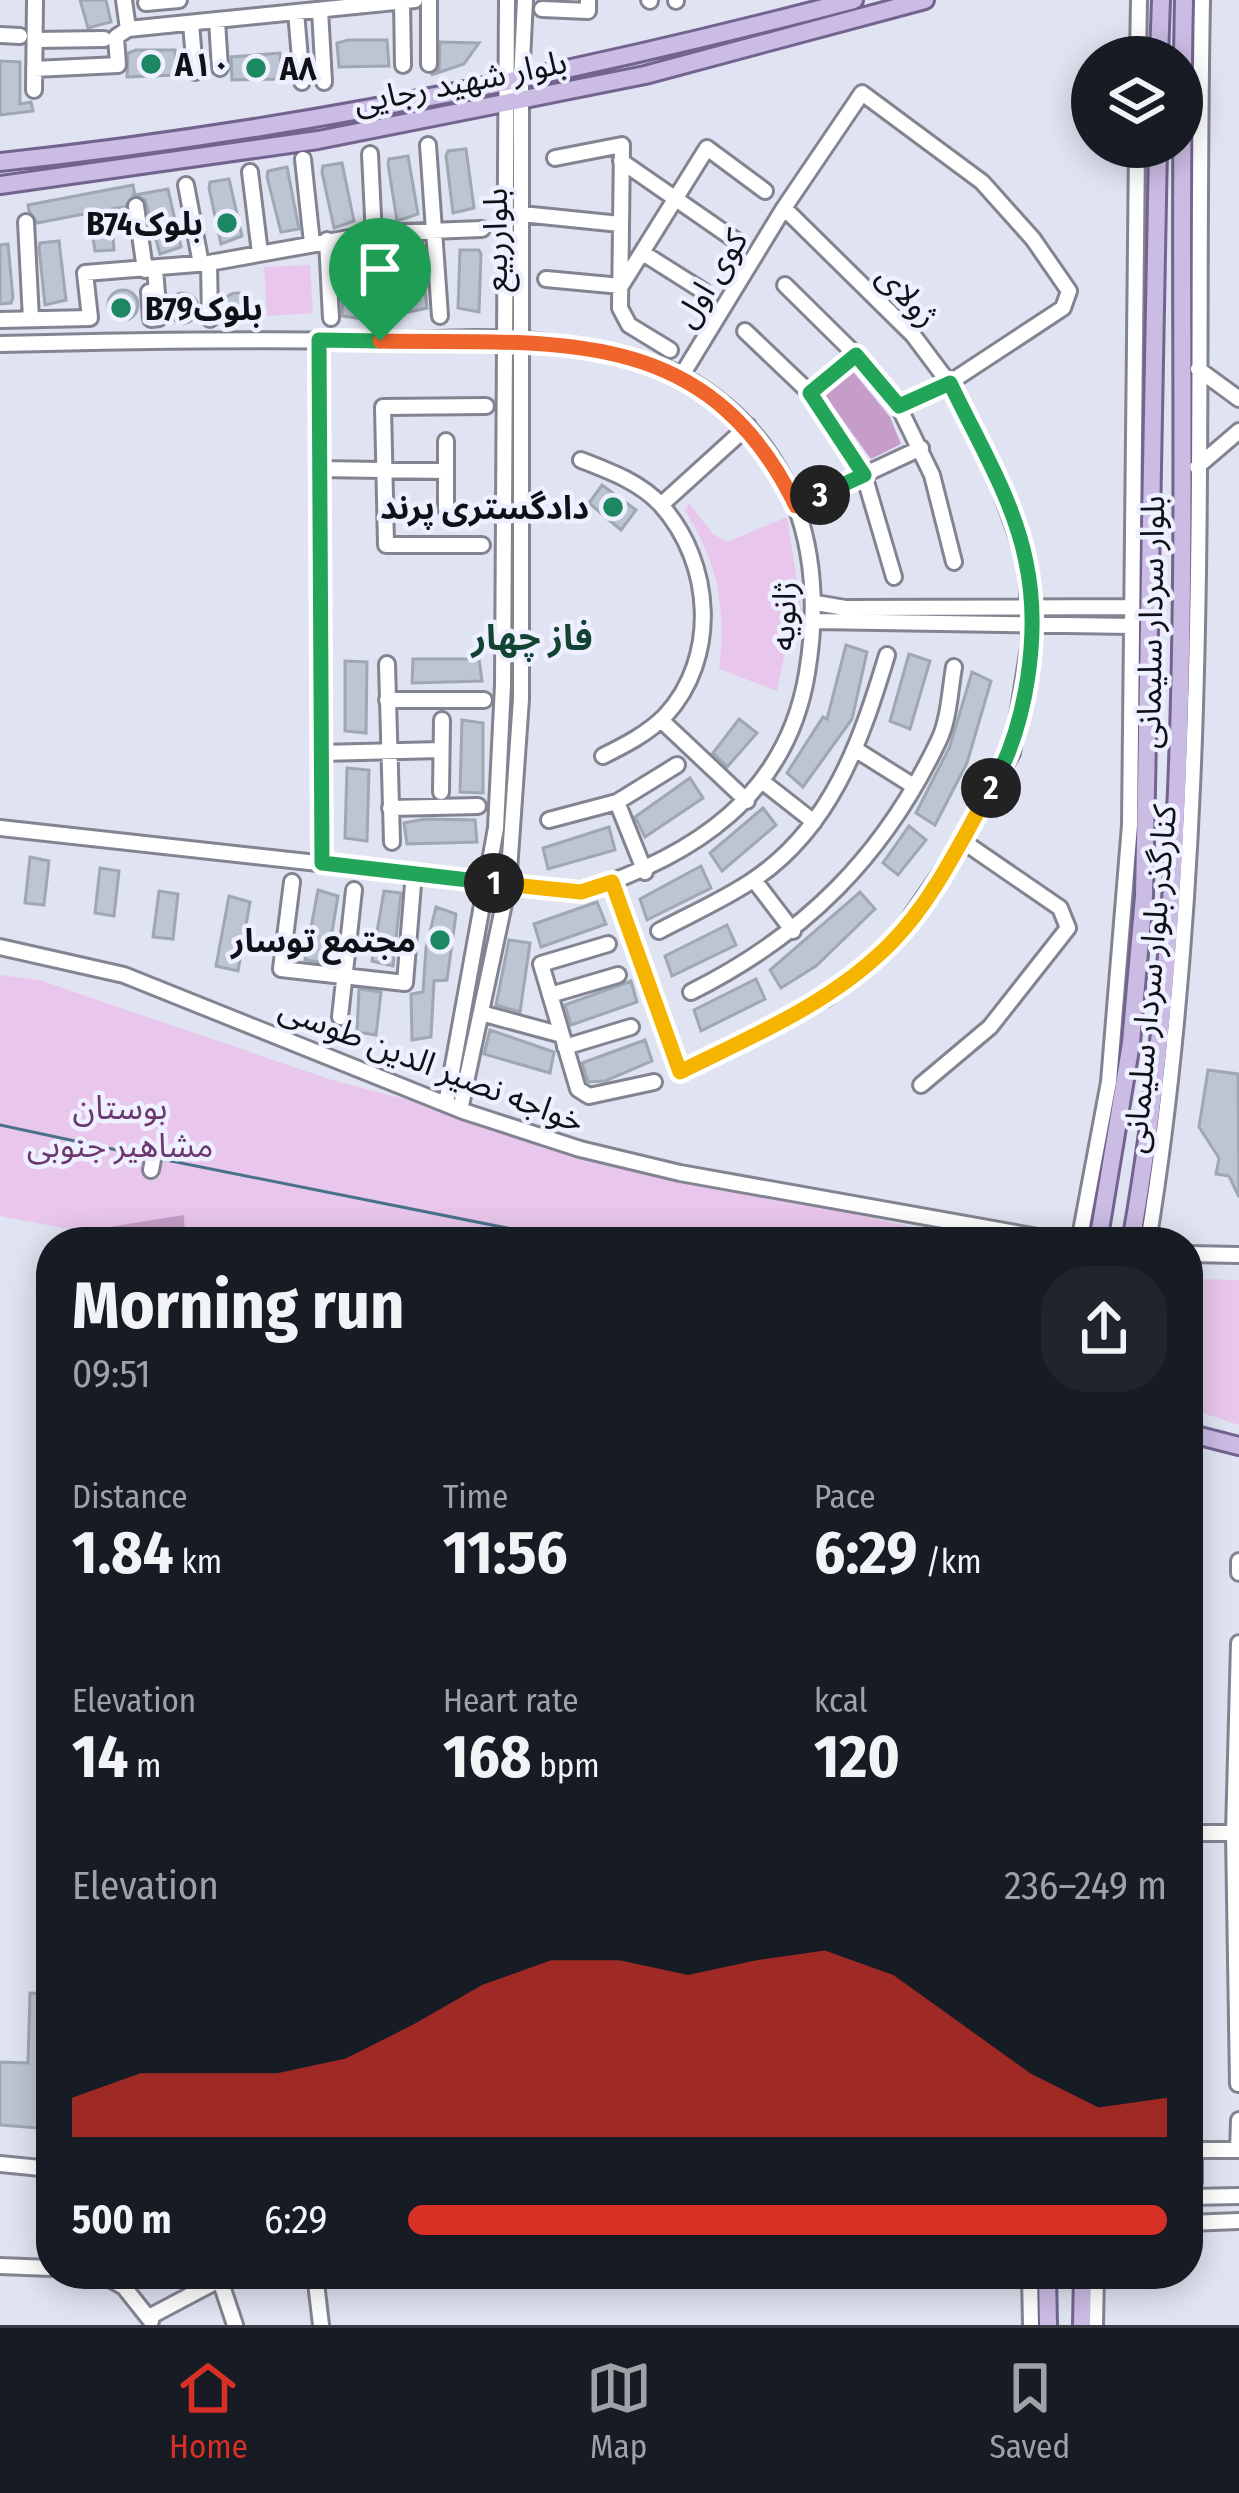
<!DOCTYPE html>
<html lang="en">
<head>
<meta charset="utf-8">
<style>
	:root { --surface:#171b24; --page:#20242c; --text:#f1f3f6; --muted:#9ea1a6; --line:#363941; --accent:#d93025 }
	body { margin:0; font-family:"Fira Sans Condensed","Noto Sans Arabic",sans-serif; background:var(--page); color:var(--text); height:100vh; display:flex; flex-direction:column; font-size:45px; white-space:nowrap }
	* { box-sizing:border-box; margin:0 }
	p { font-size:39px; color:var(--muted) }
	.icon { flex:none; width:66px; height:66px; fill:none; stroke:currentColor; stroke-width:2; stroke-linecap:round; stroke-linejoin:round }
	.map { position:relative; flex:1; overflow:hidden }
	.sheet { position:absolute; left:36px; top:1227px; width:1167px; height:1062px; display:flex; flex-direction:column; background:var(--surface); border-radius:48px; box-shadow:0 6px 30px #0003 }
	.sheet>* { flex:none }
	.buttons { position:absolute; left:1071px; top:36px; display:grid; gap:24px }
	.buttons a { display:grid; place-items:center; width:132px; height:132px; border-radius:50%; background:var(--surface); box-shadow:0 6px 30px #0003; font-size:60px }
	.pin { position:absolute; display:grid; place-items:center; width:102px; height:102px; color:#fff; margin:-123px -51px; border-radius:50% 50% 50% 0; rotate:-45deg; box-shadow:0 0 12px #0007 }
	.pin .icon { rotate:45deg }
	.km { position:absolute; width:60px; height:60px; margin:-30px; border-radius:50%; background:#222; color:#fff; font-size:33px; line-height:60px; text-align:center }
	.round { display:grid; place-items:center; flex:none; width:126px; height:126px; border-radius:48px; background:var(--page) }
	.head { display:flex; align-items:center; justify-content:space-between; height:204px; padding:0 36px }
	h1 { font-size:66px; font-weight:700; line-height:90px }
	.metrics { display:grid; grid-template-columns:repeat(3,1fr); gap:18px; height:204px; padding:12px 36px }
	.metrics div { display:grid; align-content:center }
	.metrics b { font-size:60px; font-weight:700 }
	.metrics small { font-size:33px; font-weight:400 }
	.metrics p { font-size:33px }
	.chart { height:336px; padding:24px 36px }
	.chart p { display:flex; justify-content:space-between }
	.chart svg { width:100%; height:216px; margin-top:12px; fill:var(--accent); opacity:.7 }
	ul { padding:0 36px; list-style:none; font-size:39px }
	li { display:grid; grid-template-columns:192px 144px 1fr; align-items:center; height:90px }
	li i { height:30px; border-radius:15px; background:var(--accent) }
	.tabs { display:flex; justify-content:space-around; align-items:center; height:168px; border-top:3px solid var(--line); background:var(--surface); font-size:33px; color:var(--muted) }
	.tabs a { display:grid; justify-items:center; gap:6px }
	.tabs .active { color:var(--accent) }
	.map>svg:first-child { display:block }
</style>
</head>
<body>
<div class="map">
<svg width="1239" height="2325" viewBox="0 0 1239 2325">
	<rect width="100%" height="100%" fill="#e0e3f1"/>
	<path fill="#e9c7ec" d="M310 265 313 313 267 316 264 267Z
		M689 503 713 534 727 542 787 517 802 612 800 628 789 633 777 691 719 669C726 608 719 564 685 511Z
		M0 975 39 980 332 1080 766 1194 977 1242H137L0 1216Z
		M1198 1279 1239 1280V1425L1188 1408V1285Z"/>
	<path fill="#c69dc9" d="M850 368 890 417 901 444 871 459 823 393Z
		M184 1215 185 1242H137L84 1231Z"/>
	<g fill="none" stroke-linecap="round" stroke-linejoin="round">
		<path stroke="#49728a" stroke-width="3" d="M0 1125 145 1156
			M161 1159 577 1242"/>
	</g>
	<path fill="#bcc5d1" stroke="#9ea7b2" stroke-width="3" d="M80 0H106L111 22 88 28Z
		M348 40H387L389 66 339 67 337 43Z
		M440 42 479 43 464 64 431 75 439 69Z
		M136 50H175L177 75 127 77 128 53Z
		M280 53 282 79 232 80 231 57Z
		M0 61 20 62V104L31 102 33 111 0 115Z
		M466 149 474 208 453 213 446 156 448 151Z
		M408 156 418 214 397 221 388 164 389 159Z
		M342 163 354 221 334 228 322 172 323 166Z
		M287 167 299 229 281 232 267 177 268 171Z
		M229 179 242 236 221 244 209 188 210 182Z
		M133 185 135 195 125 207 111 209 114 250 95 251 89 213 37 223 29 211 28 205Z
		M168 189 181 247 160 254 145 200 135 195Z
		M59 241 66 300 45 305 39 248 40 243Z
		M8 244 13 298 11 303 0 304V245Z
		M421 250 427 308 405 313 400 256 402 251Z
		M460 250H479L481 254 479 312 458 308Z
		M343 257H362L364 262 363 319 342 316Z
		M108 305a15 15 0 1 1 30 0a15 15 0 1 1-30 0Z
		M222 308a15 15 0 1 1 30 0a15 15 0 1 1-30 0Z
		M168 308a15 15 0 1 1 30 0a15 15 0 1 1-30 0Z
		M602 485 636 510 621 530 589 503Z
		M846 645 867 652 852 719 803 787 787 773 823 717 827 719Z
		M909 654 930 661 910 729 890 721Z
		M413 659H479L482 681 412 683Z
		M345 661 367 662 366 733 345 731Z
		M972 672 991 681 967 763 935 825 916 813 950 746Z
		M739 719 757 733 727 767 713 753Z
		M462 720 483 723V793L460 792Z
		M347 768 369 770 367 841 345 838Z
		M690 778 703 798 645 837 635 817Z
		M763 808 776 825 722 871 710 853Z
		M425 819 475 820 477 842 407 844 404 823Z
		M909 826 926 840 898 875 883 863Z
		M609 827 615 850 548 869 543 848Z
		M30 857 49 861 44 905 25 903Z
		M701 866 711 888 647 920 640 899Z
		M100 868 119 871 114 916 95 913Z
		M318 890 338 896 327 963 305 960Z
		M159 891 178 894 173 939 153 937Z
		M384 891 401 893 393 966 372 961Z
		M860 892 875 909 816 966 781 988 770 970Z
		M229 896 250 902 238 971 216 966Z
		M597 902 606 924 541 947 534 924Z
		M436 907 456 914 447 980 434 981 431 1037 412 1040 411 994 423 992 426 948Z
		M727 925 736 945 672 976 665 956Z
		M509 940 530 943 520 1012 496 1005Z
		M756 979 765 999 701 1031 694 1010Z
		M631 981 637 1002 571 1025 565 1005Z
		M359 989 381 992 376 1035 357 1032Z
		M490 1030 554 1052 550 1073 484 1054Z
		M645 1040 652 1061 605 1081 588 1082 582 1063Z
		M1208 1070 1238 1074 1239 1197 1229 1176 1216 1174 1219 1158 1199 1127Z
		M30 1993 51 1994V2129L0 2125V2062L28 2063Z"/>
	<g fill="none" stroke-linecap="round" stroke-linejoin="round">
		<defs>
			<path id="minor" d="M124 0 128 29
				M649 0 650 1
				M402 1 403 65
				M676 1V0
				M146 3 179 0
				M542 9 588 11V0
				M320 10 324 82
				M296 12 302 82
				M217 21 220 68
				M191 23 195 72
				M0 35 20 36
				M35 40 104 39
				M1138 57 1139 0
				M429 64V0
				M34 69 118 65 116 37 128 29 415 0
				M34 90 35 0
				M428 145 440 316
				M370 154 379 341
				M555 158 622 145 620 308 629 325 670 350
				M303 159 312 243
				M621 161 738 242
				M250 172 260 253
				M186 185 201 264
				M136 206 145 270
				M522 214 620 224
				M26 222 31 319
				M327 240 331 318
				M643 253 703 291
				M209 263 210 319
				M546 279 621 286 707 148 765 191
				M785 285 856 355 899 407
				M149 292 151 319 159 318 155 269
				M0 320 90 318 85 273 209 263 377 233 482 229
				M745 331 810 393 864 475 894 577
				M318 340 322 863
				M0 344C121 341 242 339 363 341 416 341 473 335 526 340 570 345 646 355 684 377 796 441 827 553 807 673 787 796 693 857 581 892L0 828
				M1198 369 1239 399
				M682 375 784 208 862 93 982 182 1033 239 1069 291 1063 308 949 383 899 407 932 475 954 562
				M810 393 856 355
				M581 460C609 471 640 482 661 505 713 563 719 658 665 716 647 734 625 745 603 756
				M1197 467 1239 431
				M319 469 445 471
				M661 505 748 426
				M797 506 921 448
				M446 509V441
				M482 545H386L383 407 486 406
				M816 603 845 608 1132 607
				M816 621 1132 626
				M387 664 392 842
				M387 700H484
				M661 720 747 801
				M858 751 912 785
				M321 753 441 750
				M763 782 814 822
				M441 792 442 720
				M617 802 645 872
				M390 808 478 806
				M549 820 617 802 677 765
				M754 880 793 931
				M292 882 281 969 405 983 414 872
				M612 882 680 1073 826 998 894 941 943 870 1012 753 1030 641 1027 563 996 477 949 383 913 335 784 208
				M659 931C689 915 721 901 750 882 831 830 861 741 887 655
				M608 944 541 964 578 1089 589 1096 654 1082
				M0 947 124 975 463 1111 580 1149 680 1173 1066 1242
				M691 992C805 935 884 856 939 740 949 719 950 690 954 667
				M550 995 618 975
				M481 1013 562 1035
				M340 1017 354 890
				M565 1047 631 1027
				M921 1085 990 1027 1068 928 1060 908 961 840
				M446 1104 496 828 503 685 507 0
				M460 1110 508 885 521 699V80L525 0
				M151 1170 154 1154
				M1079 1242 1109 1082 1130 825 1137 147
				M1148 1242C1215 832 1194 414 1202 0
				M1188 1254 1239 1255
				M1239 1561V1573
				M1188 1833H1239
				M1238 2084 1234 1833 1239 1643
				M1238 2150 1239 2120
				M0 2164 51 2169
				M1194 2182V2150H1239
				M1188 2197 1239 2196
				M1188 2223 1239 2221
				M0 2266 51 2268
				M101 2274 124 2287 151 2321
				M218 2274 235 2325
				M315 2274 321 2325
				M1030 2274 1031 2325
				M149 2317 217 2281
				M1095 2325 1096 2274"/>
			<path id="major" d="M1159 57 1161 0
				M0 162C290 131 573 74 854 0
				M0 185 318 140 645 75 925 0
				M1098 1242 1131 1043 1144 896 1158 147
				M1131 1242C1204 832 1175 414 1184 0
				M1188 1433 1239 1446
				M1047 2274 1048 2325
				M1082 2325 1083 2274"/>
		</defs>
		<use href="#minor" stroke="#828491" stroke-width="20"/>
		<use href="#major" stroke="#73648f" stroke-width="22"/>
		<use href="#minor" stroke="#fff" stroke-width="14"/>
		<use href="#major" stroke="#cbbce3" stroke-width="16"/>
	</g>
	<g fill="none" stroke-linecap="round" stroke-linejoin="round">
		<defs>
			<path id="split-1" d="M380 341 319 340 322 863 494 883"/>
			<path id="split-2" d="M494 883 581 892 612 882 680 1072C754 1035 832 1003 891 943 933 901 962 839 991 788"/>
			<path id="split-3" d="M820 495 864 475 810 393 856 355 899 406 950 383C977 440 1014 500 1026 562 1041 632 1027 727 991 788"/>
			<path id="split-4" d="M380 341C555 344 707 322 796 506L820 495"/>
		</defs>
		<use href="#split-1" stroke="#fff" stroke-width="24"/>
		<use href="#split-2" stroke="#fff" stroke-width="24"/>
		<use href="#split-3" stroke="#fff" stroke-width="24"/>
		<use href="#split-4" stroke="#fff" stroke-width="24"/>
		<use href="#split-1" stroke="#22a559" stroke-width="15"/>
		<use href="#split-2" stroke="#f5b400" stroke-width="15"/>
		<use href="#split-3" stroke="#22a559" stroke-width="15"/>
		<use href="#split-4" stroke="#f0652b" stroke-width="15"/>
	</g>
	<g fill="#1c8763" stroke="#eef0ff" stroke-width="4.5">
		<circle cx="151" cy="64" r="12"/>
		<circle cx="256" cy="68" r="12"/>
		<circle cx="227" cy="223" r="12"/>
		<circle cx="121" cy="308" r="12"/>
		<circle cx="613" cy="507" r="12"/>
		<circle cx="440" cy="940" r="12"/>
	</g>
	<g text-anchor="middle" stroke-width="9" stroke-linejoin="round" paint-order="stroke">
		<g font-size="33" font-weight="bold" fill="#101116" stroke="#eef0ff" text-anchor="start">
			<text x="175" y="76">A۱۰</text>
			<text x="280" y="80">A۸</text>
			<text x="203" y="235" text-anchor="end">B74بلوک</text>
			<text x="145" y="320">B79بلوک</text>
			<text x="589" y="519" text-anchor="end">دادگستری پرند</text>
			<text x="416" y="952" text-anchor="end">مجتمع توسار</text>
		</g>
		<g font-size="33" fill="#101116" stroke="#eef0ff">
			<text transform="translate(460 81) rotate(-11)" y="12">بلوار شهید رجایی</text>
			<text transform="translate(495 240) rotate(-90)" y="12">بلوارربیع</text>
			<text transform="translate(710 278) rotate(-58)" y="12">کوی اول</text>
			<text transform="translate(908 295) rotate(46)" y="12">ژولای</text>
			<text transform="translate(783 616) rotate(-88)" y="12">ژانویه</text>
			<text transform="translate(1150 622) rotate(-89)" y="12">بلوار سردار سلیمانی</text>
			<text transform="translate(1149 979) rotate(-85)" y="12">کنارگذر بلوار سردار سلیمانی</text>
			<text transform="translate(432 1064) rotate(21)" y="12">خواجه نصیر الدین طوسی</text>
		</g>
		<g font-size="33" fill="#6a386f" stroke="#eef0ff">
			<text x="120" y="1119">بوستان<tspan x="120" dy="38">مشاهیر جنوبی</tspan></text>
		</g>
		<g font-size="36" font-weight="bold" fill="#134331" stroke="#eef0ff">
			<text x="532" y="650">فاز چهار</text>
		</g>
	</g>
</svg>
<div class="buttons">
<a><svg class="icon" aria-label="layers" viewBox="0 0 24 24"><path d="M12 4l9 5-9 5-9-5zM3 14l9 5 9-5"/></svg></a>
</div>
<div class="pin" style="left:380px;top:341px;background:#1e9e55"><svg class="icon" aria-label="arrive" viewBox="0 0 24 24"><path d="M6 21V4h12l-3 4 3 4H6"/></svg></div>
<b class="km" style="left:494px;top:883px">1</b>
<b class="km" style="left:991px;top:788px">2</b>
<b class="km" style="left:820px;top:495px">3</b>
<section class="sheet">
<div class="head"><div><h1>Morning run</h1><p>09:51</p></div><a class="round"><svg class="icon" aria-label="share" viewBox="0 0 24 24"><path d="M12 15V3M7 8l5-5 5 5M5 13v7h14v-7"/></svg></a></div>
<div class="metrics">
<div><p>Distance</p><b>1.84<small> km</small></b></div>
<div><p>Time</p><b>11:56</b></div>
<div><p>Pace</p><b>6:29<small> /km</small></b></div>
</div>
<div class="metrics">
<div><p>Elevation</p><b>14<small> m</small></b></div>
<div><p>Heart rate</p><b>168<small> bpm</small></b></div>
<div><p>kcal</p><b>120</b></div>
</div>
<div class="chart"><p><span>Elevation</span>236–249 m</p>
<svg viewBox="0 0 160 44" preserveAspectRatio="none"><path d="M0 44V36L10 31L20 31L30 31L40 28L50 21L60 13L70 8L80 8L90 11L100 8L110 6L120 11L130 21L140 31L150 38L160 36V44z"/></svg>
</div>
<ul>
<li><b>500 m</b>6:29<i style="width:100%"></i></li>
</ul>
</section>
</div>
<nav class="tabs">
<a class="active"><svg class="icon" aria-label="home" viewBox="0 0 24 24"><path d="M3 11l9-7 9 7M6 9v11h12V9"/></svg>Home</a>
<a><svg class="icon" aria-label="map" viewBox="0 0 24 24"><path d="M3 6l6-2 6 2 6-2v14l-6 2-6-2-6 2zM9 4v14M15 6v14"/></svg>Map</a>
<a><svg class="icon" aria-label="saved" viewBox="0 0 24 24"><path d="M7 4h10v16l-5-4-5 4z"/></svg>Saved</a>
</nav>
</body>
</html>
